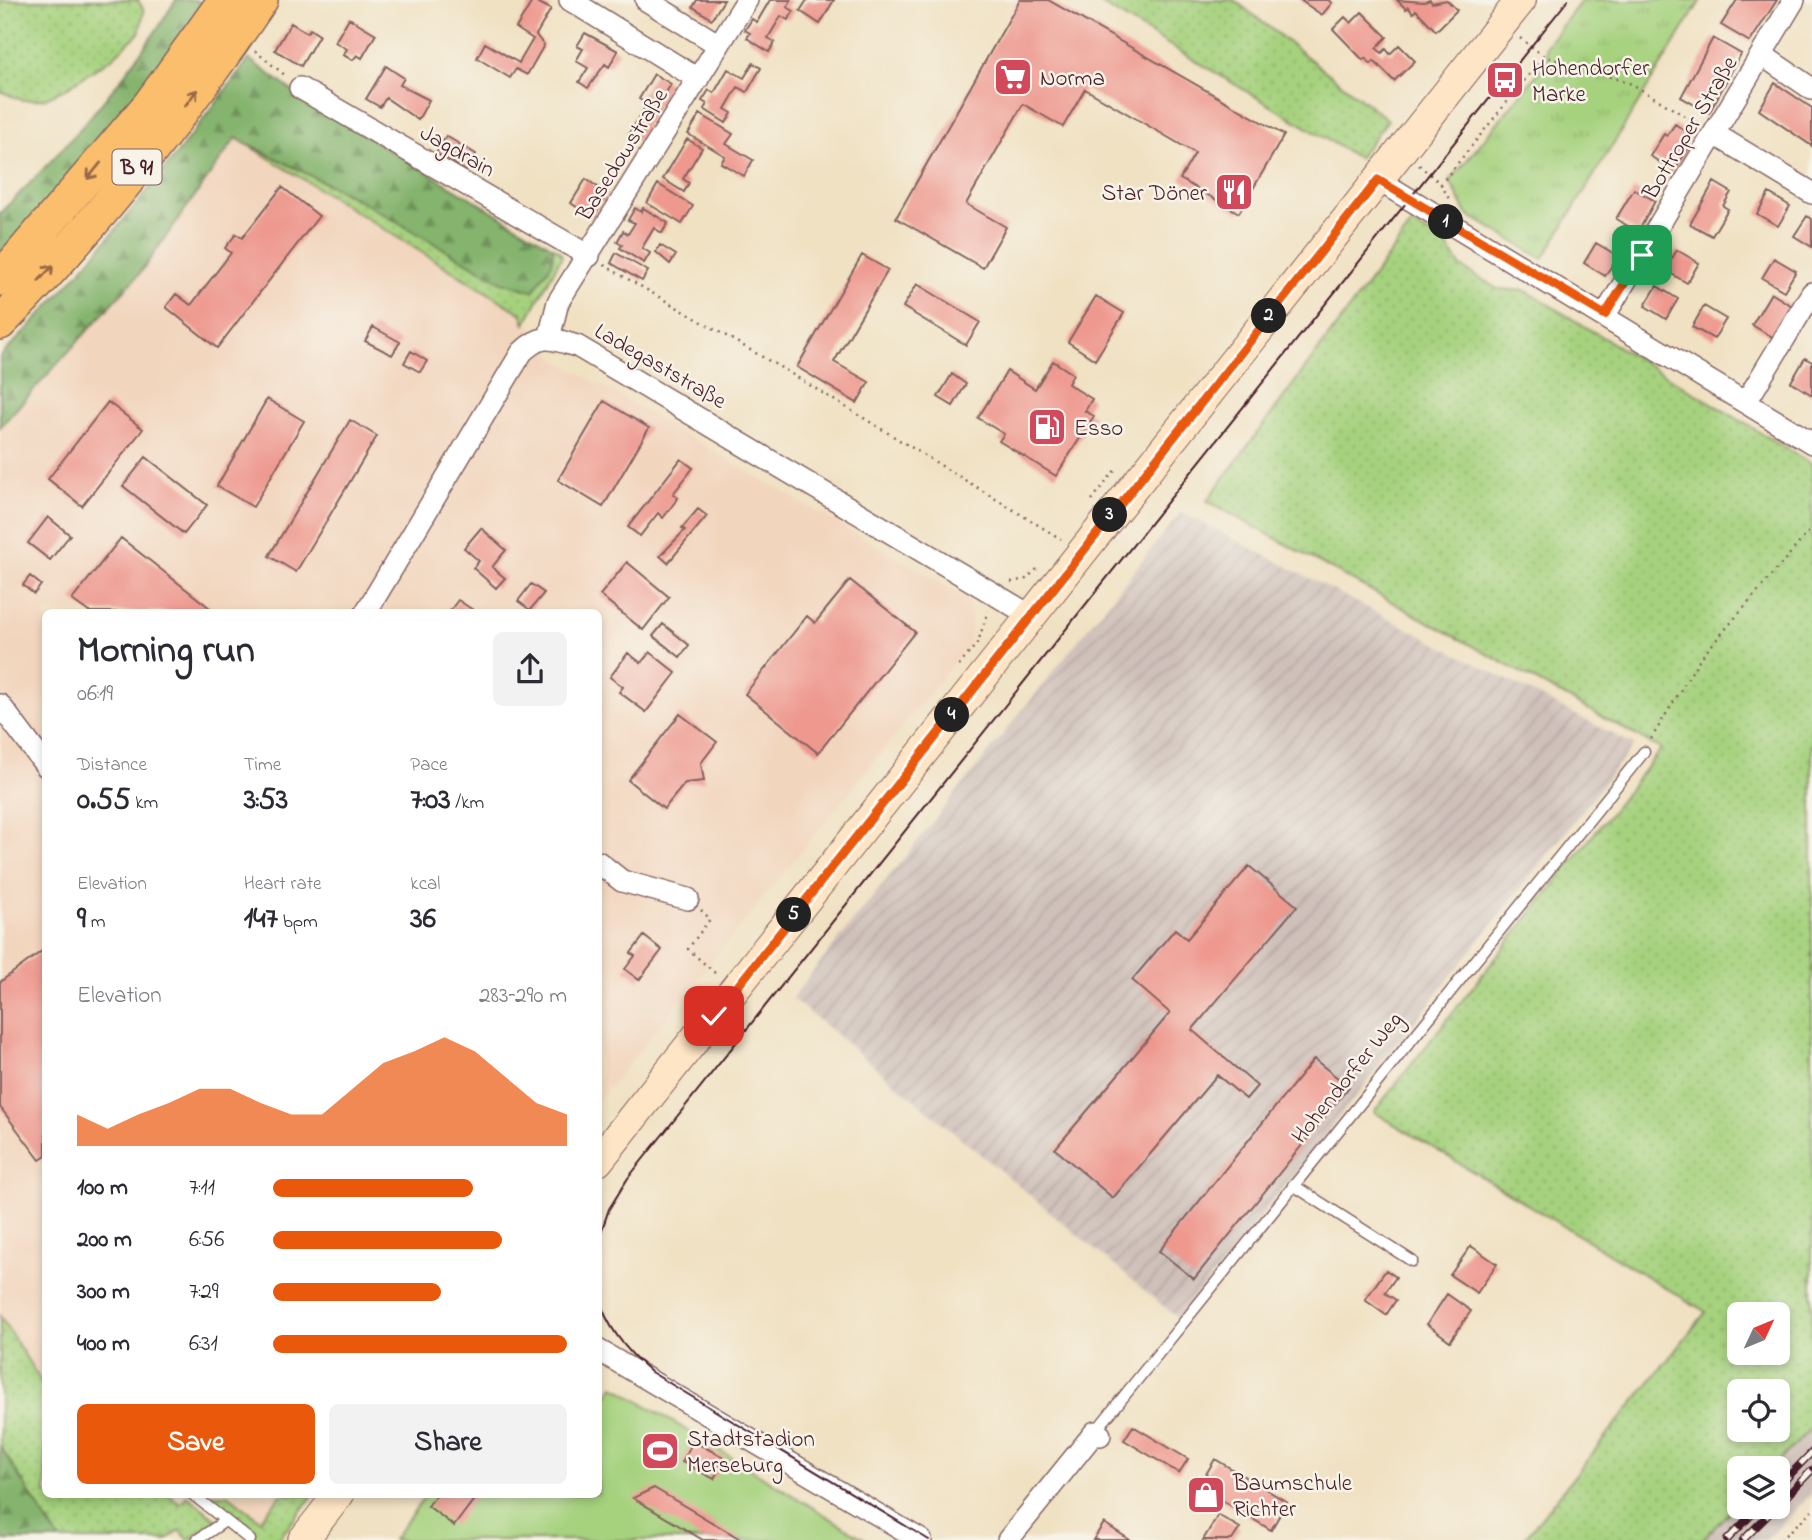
<!DOCTYPE html>
<html lang="en">
<head>
<meta charset="utf-8">
<style>
	:root { --surface:#fff; --page:#f2f2f3; --text:#2b2b33; --muted:#7c7c81; --accent:#ea580c }
	body { margin:0; font-family:"Indie Flower",sans-serif; background:var(--page); color:var(--text); height:100vh; display:flex; flex-direction:column; font-size:26px; white-space:nowrap }
	* { box-sizing:border-box; margin:0 }
	p { font-size:23px; color:var(--muted) }
	.icon { flex:none; width:38px; height:38px; fill:none; stroke:currentColor; stroke-width:2; stroke-linecap:round; stroke-linejoin:round }
	.map { position:relative; flex:1; overflow:hidden }
	.drawer { position:absolute; left:42px; top:609px; width:560px; height:889px; display:flex; flex-direction:column; background:var(--surface); border-radius:10px; box-shadow:0 4px 10px #0003 }
	.drawer>* { flex:none }
	.needle { width:46px; rotate:46deg }
	.buttons { position:absolute; left:1727px; top:1302px; display:grid; gap:14px }
	.buttons a { display:grid; place-items:center; width:63px; height:63px; border-radius:10px; background:var(--surface); box-shadow:0 4px 10px #0003; font-size:35px }
	.pin { position:absolute; display:grid; place-items:center; width:60px; height:60px; color:#fff; margin:-30px; border-radius:14px; box-shadow:0 4px 10px #0006 }
	.km { position:absolute; width:35px; height:35px; margin:-18px; border-radius:50%; background:#222; color:#fff; font-size:19px; line-height:35px; text-align:center }
	.round { display:grid; place-items:center; flex:none; width:74px; height:74px; border-radius:10px; background:var(--page) }
	.head { display:flex; align-items:center; justify-content:space-between; height:119px; padding:0 35px }
	h1 { font-size:38px; font-weight:700; line-height:52px }
	.metrics { display:grid; grid-template-columns:repeat(3,1fr); gap:10px; height:119px; padding:7px 35px }
	.metrics div { display:grid; align-content:center }
	.metrics b { font-size:30px; font-weight:700 }
	.metrics small { font-size:19px; font-weight:400 }
	.metrics p { font-size:19px }
	.chart { height:196px; padding:14px 35px }
	.chart p { display:flex; justify-content:space-between }
	.chart svg { width:100%; height:126px; margin-top:7px; fill:var(--accent); opacity:.7 }
	.primary-button { display:flex; gap:14px; margin-top:auto; padding:14px 35px }
	.primary-button a { flex:1; height:80px; border-radius:10px; background:var(--accent); color:#fff; font-size:28px; font-weight:700; line-height:80px; text-align:center }
	.primary-button a+a { background:var(--page); color:var(--text) }
	ul { padding:0 35px; list-style:none; font-size:23px }
	li { display:grid; grid-template-columns:112px 84px 1fr; align-items:center; height:52px }
	li i { height:18px; border-radius:9px; background:var(--accent) }
	.map>svg:first-child { display:block }
</style>
</head>
<body>
<div class="map">
<svg width="1812" height="1540" viewBox="0 0 1812 1540">
	<defs>
		<pattern id="industrial-furrows" width="10" height="10" patternUnits="userSpaceOnUse" patternTransform="scale(1.75)"><rect width="10" height="10" fill="#cfc1ba"/><path d="M-1 1l2-2M0 10L10 0M9 11l2-2" fill="none" stroke="#b3a5a0"/></pattern>
		<pattern id="grass-dots" width="8" height="8" patternUnits="userSpaceOnUse" patternTransform="scale(1.75)"><rect width="8" height="8" fill="#a6d27e"/><path d="M2 2h.1M6 6h.1" fill="none" stroke="#90b46d" stroke-width="1.8" stroke-linecap="round"/></pattern>
		<pattern id="forest-firs" width="22" height="20" patternUnits="userSpaceOnUse" patternTransform="scale(1.75)"><rect width="22" height="20" fill="#84b46d"/><path d="M5 1l3.5 6h-7zM16 11l3.5 6h-7z" fill="#6e925a"/></pattern>
		<pattern id="park-tufts" width="24" height="20" patternUnits="userSpaceOnUse" patternTransform="scale(1.75)"><rect width="24" height="20" fill="#a6d27e"/><path d="M3 7l-1-3M5 7V3M7 7l1-3M15 17l-1-3M17 17v-4M19 17l1-3" fill="none" stroke="#90b46d"/></pattern>
	</defs>
	<rect width="100%" height="100%" fill="#f7f3e8"/>
	<filter id="ink" filterUnits="userSpaceOnUse"><feTurbulence type="fractalNoise" baseFrequency=".0143" numOctaves="2"/><feDisplacementMap in="SourceGraphic" scale="14" xChannelSelector="R" yChannelSelector="G"/><feConvolveMatrix kernelMatrix="1 2 1 2 8 2 1 2 1" color-interpolation-filters="sRGB"/></filter>
	<filter id="wash" filterUnits="userSpaceOnUse"><feTurbulence type="fractalNoise" baseFrequency=".00686" numOctaves="4" result="noise"/><feDisplacementMap in="SourceGraphic" scale="28" xChannelSelector="R" yChannelSelector="G"/><feGaussianBlur stdDeviation="1.57" result="paint"/><feColorMatrix in="noise" values="0 0 0 0 0 0 0 0 0 0 0 0 0 0 0 0 0 1.4 0 .05"/><feComposite in="paint" operator="in"/></filter>
	<g filter="url(#wash)">
		<rect width="100%" height="100%" fill="#f0e1c2"/>
		<path fill="#f2d5bd" d="M236 138 522 315 555 359 970 600 971 625 968 646 599 1100 598 612H46L45 1388 0 1316V422Z
			M228 1495H281L260 1520Z"/>
		<path fill="url(#industrial-furrows)" d="M1181 512 1634 745 1179 1319 792 998Z"/>
		<path fill="#cfc1ba" d="M1812 1427V1493L1766 1540H1702L1739 1502 1740 1507H1778V1468H1772Z"/>
		<path fill="url(#grass-dots)" stroke="#787854" stroke-width="2" fill-rule="evenodd" d="M0 0H138L144 11 139 33 112 58 63 90 43 99 22 100 0 91Z
			M1104 0H1234L1388 120 1358 158 1101 4Z
			M236 138 355 198 552 263 553 247 559 250 562 256 525 324 522 314Z
			M1412 224 1445 243 1461 267 1498 289 1526 291 1812 464V1427L1772 1468H1740L1739 1502 1702 1540H1523L1706 1312 1374 1112 1661 749 1207 501ZM1740 1314H1778V1353H1740ZM1778 1391V1430H1740V1391Z
			M0 1316 45 1388 46 1494 169 1495 180 1504 187 1496 217 1520 189 1540 180 1530 166 1540H59L0 1446Z
			M199 1495H228L260 1520 281 1495H313L278 1540H257Z"/>
		<path fill="url(#forest-firs)" stroke="#676a4c" stroke-width="2" d="M176 0H195L207 5 140 98 0 262V213C64 151 129 76 176 0Z
			M249 59 299 96 553 247 552 263 533 291 502 282 355 198 236 138 140 273 0 427V357C92 265 171 163 249 59Z
			M0 1446 59 1540H5L0 1533Z"/>
		<path fill="url(#park-tufts)" stroke="#787854" stroke-width="2" d="M1582 0H1701L1543 259 1467 214 1450 181 1547 62 1546 46Z"/>
		<path fill="#a6d27e" stroke="#787854" stroke-width="2" d="M614 1386 866 1540H393L426 1495 598 1494 599 1407Z"/>
		<g id="blocks">
			<path fill="#ee988e" d="M533 0 551 9 536 35 544 45 527 75 516 69 510 78 477 58 485 43 519 63 533 39 516 28Z
				M697 0H724L712 19 693 7Z
				M770 0H791L787 7 794 11 788 20 781 16 768 38 775 42 769 52 747 38 750 33 745 30 752 19 757 22Z
				M807 0H834L820 24 800 11Z
				M1020 0H1048L1284 135 1239 213 1180 179 1195 153 1085 89 1063 127 1023 104 966 204 1006 227 983 268 896 218Z
				M1300 0H1328L1332 3 1322 15Z
				M1397 0 1424 2 1430 0 1432 3 1447 0 1457 10 1436 31 1416 10 1413 13 1408 7 1406 9Z
				M1737 0H1777L1750 42 1721 25Z
				M1362 12 1387 37 1376 48 1382 53 1386 49 1390 54 1399 45 1415 61 1394 81 1374 61 1371 64 1365 58 1363 60 1333 29 1345 17 1351 23Z
				M349 18 376 34 362 58 357 55 353 60 343 55 347 49 335 42Z
				M291 23 307 33 310 29 319 35 301 66 275 50Z
				M585 33 618 51 609 67 605 64 588 88 579 82 588 68 576 61 583 49 577 46Z
				M1713 38 1741 54 1709 113 1681 97Z
				M753 63 761 68 747 92 738 87 725 109 732 113 726 123 704 109 707 104 702 101 709 90 714 93 728 69 744 78Z
				M386 66 404 78 400 85 429 100 418 120 386 98 380 107 366 99Z
				M654 74 671 84 637 142 628 136 647 104 639 99Z
				M1775 83 1812 108V146L1759 110Z
				M700 114 733 134 726 144 753 160 744 176 721 163 725 156 688 134Z
				M1675 124 1691 135 1684 146 1688 149 1674 171 1650 156 1664 134 1667 136Z
				M446 136 476 154 466 171 436 153Z
				M687 139 702 148 683 179 689 183 684 192 663 179Z
				M586 179 608 194 592 218 571 203Z
				M1714 182 1731 192 1723 206 1728 209 1712 236 1690 224Z
				M658 184 693 206 682 224 647 203Z
				M282 187 319 216 217 348 166 307 176 294 191 305 231 253 225 248 236 234 242 238Z
				M1634 189 1655 201 1638 232 1616 219Z
				M1769 193 1790 206 1778 226 1757 214Z
				M635 208 641 212 643 208 668 223 662 233 654 228 642 248 650 253 644 263 620 248 622 245 617 242 623 231 628 234 635 223 628 220Z
				M1807 216 1812 219V247L1794 236Z
				M1596 243 1618 256 1605 276 1584 263Z
				M660 245 676 255 670 264 656 252Z
				M1677 250 1699 263 1687 283 1665 270Z
				M616 253 648 271 642 281 611 263Z
				M862 255 888 270 834 362 869 382 857 403 797 367Z
				M1774 258 1796 271 1784 291 1762 278Z
				M917 284 980 322 966 345 903 307Z
				M1657 286 1678 299 1666 319 1645 306Z
				M1771 293 1792 306 1774 338 1752 325Z
				M1096 296 1124 313 1095 360 1068 342Z
				M1704 306 1726 319 1714 339 1692 327Z
				M373 327 400 342 392 355 365 341Z
				M411 351 427 361 420 372 404 363Z
				M1805 358 1812 362V395L1791 382Z
				M1053 361 1073 374 1068 384 1092 399 1085 411 1094 416 1056 476 999 441 1004 434 978 418 1007 371 1035 389Z
				M952 374 966 384 953 406 938 397Z
				M267 399 304 421 253 507 217 486Z
				M604 401 649 428 603 507 558 480Z
				M108 402 143 429 82 506 48 479Z
				M350 420 377 436 296 572 269 556Z
				M146 457 207 505 184 534 123 486Z
				M681 459 693 468 673 494 678 498 663 518 658 513 640 536 628 527Z
				M698 509 707 516 668 563 660 556 685 530 682 528Z
				M48 517 70 535 50 560 28 543Z
				M481 528 506 550 492 567 505 578 496 588 473 568 479 561 464 548Z
				M121 538 215 612H89L72 600Z
				M627 562 669 597 643 630 600 595Z
				M30 576 41 585 34 594 23 585Z
				M850 580 915 632 818 753 745 694 807 616 815 623Z
				M531 584 544 593 530 610 518 601Z
				M458 600 476 612H449Z
				M663 624 689 645 680 657 653 636Z
				M650 652 676 673 646 712 619 692 623 687 610 677 628 653 641 663Z
				M680 714 717 742 701 763 704 781 685 783 664 809 628 780Z
				M1249 866 1297 906 1192 1030 1257 1086 1246 1099 1217 1075 1113 1198 1055 1149 1170 1013 1132 980 1175 929 1187 939Z
				M644 936 662 950 639 980 625 969 635 956 631 953Z
				M46 948V1156L40 1160 0 1107V982Z
				M1314 1059 1349 1087 1194 1279 1159 1251Z
				M1471 1246 1497 1264 1477 1293 1450 1275Z
				M1386 1270 1396 1277 1385 1293 1396 1300 1386 1315 1365 1300Z
				M1447 1294 1471 1311 1450 1341 1427 1324Z
				M1133 1426 1188 1459 1179 1473 1124 1440Z
				M693 1441 725 1458 714 1479 682 1462Z
				M1215 1459 1287 1502 1271 1530 1199 1486Z
				M654 1488 742 1540H703L633 1498Z
				M437 1494H478L454 1526 428 1506Z
				M1218 1515 1240 1528 1232 1540H1203Z
				M1104 1523 1130 1540H1093Z"/>
		</g>
	</g>
	<g filter="url(#ink)">
		<use href="#blocks" fill-opacity="0" stroke="#846360" stroke-width="2"/>
		<g fill="none" stroke-linecap="round" stroke-linejoin="round">
			<defs>
				<path id="lane" d="M1293 1185 1412 1261
					M1095 1432 1644 752
					M192 1494 250 1540
					M197 1540 225 1521"/>
				<path id="street" d="M570 0 698 79
					M646 0 719 45
					M1762 55 1812 89
					M300 88 589 256
					M1716 135 1812 193
					M1378 180 1812 443
					M1605 315 1794 0
					M549 338 558 302 747 0
					M1746 402 1812 293
					M366 612 522 352C543 332 552 339 577 346L1031 616
					M0 705 46 766
					M598 862 622 881 688 899
					M598 1350 921 1540
					M1008 1540 1095 1432 1100 1435"/>
				<path id="secondary" d="M598 1161 1521 0
					M303 1540 339 1494"/>
				<path id="primary" d="M0 279 150 104 225 0
					M0 323C97 225 184 114 261 0"/>
			</defs>
			<use href="#lane" stroke="#846360" stroke-width="13"/>
			<use href="#street" stroke="#846360" stroke-width="24"/>
			<use href="#secondary" stroke="#846360" stroke-width="32"/>
			<use href="#primary" stroke="#846360" stroke-width="36"/>
			<path stroke="#846360" stroke-width="2.5" stroke-dasharray="2 5" stroke-linecap="butt" d="M1520 38 1544 56 1632 84 1698 124
				M255 51 286 76
				M1419 165 1441 184 1544 56
				M1441 184 1449 199
				M604 265 790 373 1061 539
				M1092 500 1116 469
				M1011 582 1026 579 1038 568
				M959 666 978 642 988 611
				M1651 739 1699 660 1812 528
				M701 910 710 919 688 949 716 974
				M1781 1540 1812 1510"/>
			<use href="#lane" stroke="#fff" stroke-width="10"/>
			<use href="#street" stroke="#fff" stroke-width="21"/>
			<use href="#secondary" stroke="#fde5c5" stroke-width="30"/>
			<use href="#primary" stroke="#fabe6d" stroke-width="33"/>
			<path stroke="#4a1f2b" stroke-width="2" d="M598 1241 609 1209 628 1178 1568 0
				M598 1296C607 1327 626 1351 651 1372L929 1540"/>
			<defs>
				<path id="rail" d="M1778 1487 1812 1452
					M1778 1505 1812 1470
					M1727 1540 1759 1507
					M1743 1540 1776 1507"/>
			</defs>
			<use href="#rail" stroke="#4a1f2b" stroke-width="8"/>
			<use href="#rail" stroke="#f7f3e8" stroke-width="5" stroke-dasharray="16" stroke-linecap="butt"/>
		</g>
		<defs><path id="oneway-shaft" d="M-6 0H5M1.5-3L5.5 0L1.5 3" fill="none" stroke-width="1.6" stroke-linecap="round" stroke-linejoin="round" transform="scale(1.75)"/></defs>
		<g stroke="#996749">
			<use href="#oneway-shaft" transform="translate(191 98) rotate(-53)"/>
			<use href="#oneway-shaft" transform="translate(94 171) rotate(129)"/>
			<use href="#oneway-shaft" transform="translate(46 273) rotate(-47)"/>
		</g>
	</g>
	<g fill="none" stroke-linecap="round" stroke-linejoin="round" filter="url(#ink)">
		<defs>
			<path id="route" d="M714 1016 1378 180 1605 315 1642 255"/>
		</defs>
		<use href="#route" stroke="#fff" stroke-width="14"/>
		<use href="#route" stroke="#ea580c" stroke-width="9"/>
	</g>
	<defs>
		<symbol id="supermarket-square" viewBox="-11 -11 22 22"><rect x="-9" y="-9" width="18" height="18" rx="4" fill="#d1495b" stroke="#f7f3e8"/><path d="M-6-5.5h2.5l.6 2H6L4.5 2H-2.5L-4.4-4H-6ZM-1.5 3.2a1.3 1.3 0 1 0 .1 0ZM3 3.2a1.3 1.3 0 1 0 .1 0Z" fill="#fff"/></symbol>
		<symbol id="bus-square" viewBox="-11 -11 22 22"><rect x="-9" y="-9" width="18" height="18" rx="4" fill="#d1495b" stroke="#f7f3e8"/><path d="M-5-6H5V4H4V6H2V4H-2V6H-4V4H-5ZM-3.5-4V0h7V-4ZM-3.5 1.2v1.5H-2V1.2ZM2 1.2v1.5H3.5V1.2Z" fill="#fff"/></symbol>
		<symbol id="restaurant-square" viewBox="-11 -11 22 22"><rect x="-9" y="-9" width="18" height="18" rx="4" fill="#d1495b" stroke="#f7f3e8"/><path d="M-5-6h1v4h1v-4h1v4h1v-4h1v5L-1.5 .5V6h-2V.5L-5-1ZM5-6V6H3V1.5H1.5Q1.5-4 5-6Z" fill="#fff"/></symbol>
		<symbol id="fuel-square" viewBox="-11 -11 22 22"><rect x="-9" y="-9" width="18" height="18" rx="4" fill="#d1495b" stroke="#f7f3e8"/><path d="M-5.5-6h7V0h2V4h1.3V-2.5L3-4.5l.8-.8L6-3V5H2.5V1h-1V6h-7ZM-4.2-4.7v3.2H.2V-4.7Z" fill="#fff"/></symbol>
		<symbol id="stadium-square" viewBox="-11 -11 22 22"><rect x="-9" y="-9" width="18" height="18" rx="4" fill="#d1495b" stroke="#f7f3e8"/><path d="M0-5a6.5 5 0 1 0 0 10a6.5 5 0 1 0 0-10ZM-3.5-1.8h7v3.6h-7Z" fill="#fff"/></symbol>
		<symbol id="shop-square" viewBox="-11 -11 22 22"><rect x="-9" y="-9" width="18" height="18" rx="4" fill="#d1495b" stroke="#f7f3e8"/><path d="M-5-2.5h2.3a2.7 3.5 0 0 1 5.4 0H5L5.5 6h-11ZM-1.5-2.5h3a1.5 2.3 0 0 0-3 0Z" fill="#fff"/></symbol>
	</defs>
	<g fill-rule="evenodd">
		<use href="#supermarket-square" x="991" y="55" width="44" height="44"/>
		<use href="#bus-square" x="1483" y="58" width="44" height="44"/>
		<use href="#restaurant-square" x="1212" y="170" width="44" height="44"/>
		<use href="#fuel-square" x="1025" y="405" width="44" height="44"/>
		<use href="#stadium-square" x="638" y="1429" width="44" height="44"/>
		<use href="#shop-square" x="1184" y="1473" width="44" height="44"/>
	</g>
	<g text-anchor="middle" stroke-width="5" stroke-linejoin="round" paint-order="stroke">
		<rect fill="#f7f3e8" stroke="#7e5f64" stroke-width="2" x="112.5" y="149.5" width="49" height="35" rx="5"/>
		<g font-size="21" font-weight="bold" fill="#4a1f2b">
			<text x="137" y="174">B 91</text>
		</g>
		<g font-size="23" fill="#4a1f2b" stroke="#f7f3e8" text-anchor="start">
			<text x="1532" y="75">Hohendorfer<tspan x="1532" dy="26">Marke</tspan></text>
			<text x="1040" y="85">Norma</text>
			<text x="1207" y="200" text-anchor="end">Star Döner</text>
			<text x="1074" y="435">Esso</text>
			<text x="687" y="1446">Stadtstadion<tspan x="687" dy="26">Merseburg</tspan></text>
			<text x="1233" y="1490">Baumschule<tspan x="1233" dy="26">Richter</tspan></text>
		</g>
		<g font-size="23" fill="#4a1f2b" stroke="#f7f3e8">
			<text transform="translate(1689 127) rotate(-59)" y="8">Bottroper Straße</text>
			<text transform="translate(458 150) rotate(30)" y="8">Jagdrain</text>
			<text transform="translate(621 154) rotate(-58)" y="8">Basedowstraße</text>
			<text transform="translate(661 365) rotate(30)" y="8">Ladegaststraße</text>
			<text transform="translate(1346 1077) rotate(-51)" y="8">Hohendorfer Weg</text>
		</g>
	</g>
</svg>
<div class="buttons">
<a><svg class="needle" viewBox="-14 -14 28 28"><path d="M0-13l5 13h-10z" fill="#e53935"/><path d="M0 13l5-13h-10z" fill="#7c7c81"/></svg></a>
<a><svg class="icon" aria-label="locate" viewBox="0 0 24 24"><circle cx="12" cy="12" r="6"/><path d="M12 2v4M12 18v4M2 12h4M18 12h4"/></svg></a>
<a><svg class="icon" aria-label="layers" viewBox="0 0 24 24"><path d="M12 4l9 5-9 5-9-5zM3 14l9 5 9-5"/></svg></a>
</div>
<div class="pin" style="left:1642px;top:255px;background:#1e9e55"><svg class="icon" aria-label="arrive" viewBox="0 0 24 24"><path d="M6 21V4h12l-3 4 3 4H6"/></svg></div>
<div class="pin" style="left:714px;top:1016px;background:#d93025"><svg class="icon" aria-label="check" viewBox="0 0 24 24"><path d="M5 12l5 5 9-10"/></svg></div>
<b class="km" style="left:1446px;top:222px">1</b>
<b class="km" style="left:1269px;top:316px">2</b>
<b class="km" style="left:1110px;top:515px">3</b>
<b class="km" style="left:952px;top:715px">4</b>
<b class="km" style="left:794px;top:915px">5</b>
<section class="drawer">
<div class="head"><div><h1>Morning run</h1><p>06:19</p></div><a class="round"><svg class="icon" aria-label="share" viewBox="0 0 24 24"><path d="M12 15V3M7 8l5-5 5 5M5 13v7h14v-7"/></svg></a></div>
<div class="metrics">
<div><p>Distance</p><b>0.55<small> km</small></b></div>
<div><p>Time</p><b>3:53</b></div>
<div><p>Pace</p><b>7:03<small> /km</small></b></div>
</div>
<div class="metrics">
<div><p>Elevation</p><b>9<small> m</small></b></div>
<div><p>Heart rate</p><b>147<small> bpm</small></b></div>
<div><p>kcal</p><b>36</b></div>
</div>
<div class="chart"><p><span>Elevation</span>283–290 m</p>
<svg viewBox="0 0 160 44" preserveAspectRatio="none"><path d="M0 44V33L10 38L20 33L30 29L40 24L50 24L60 29L70 33L80 33L90 24L100 15L110 11L120 6L130 11L140 20L150 29L160 33V44z"/></svg>
</div>
<ul>
<li><b>100 m</b>7:11<i style="width:68%"></i></li>
<li><b>200 m</b>6:56<i style="width:78%"></i></li>
<li><b>300 m</b>7:29<i style="width:57%"></i></li>
<li><b>400 m</b>6:31<i style="width:100%"></i></li>
</ul>
<div class="primary-button"><a>Save</a><a>Share</a></div>
</section>
</div>
</body>
</html>
